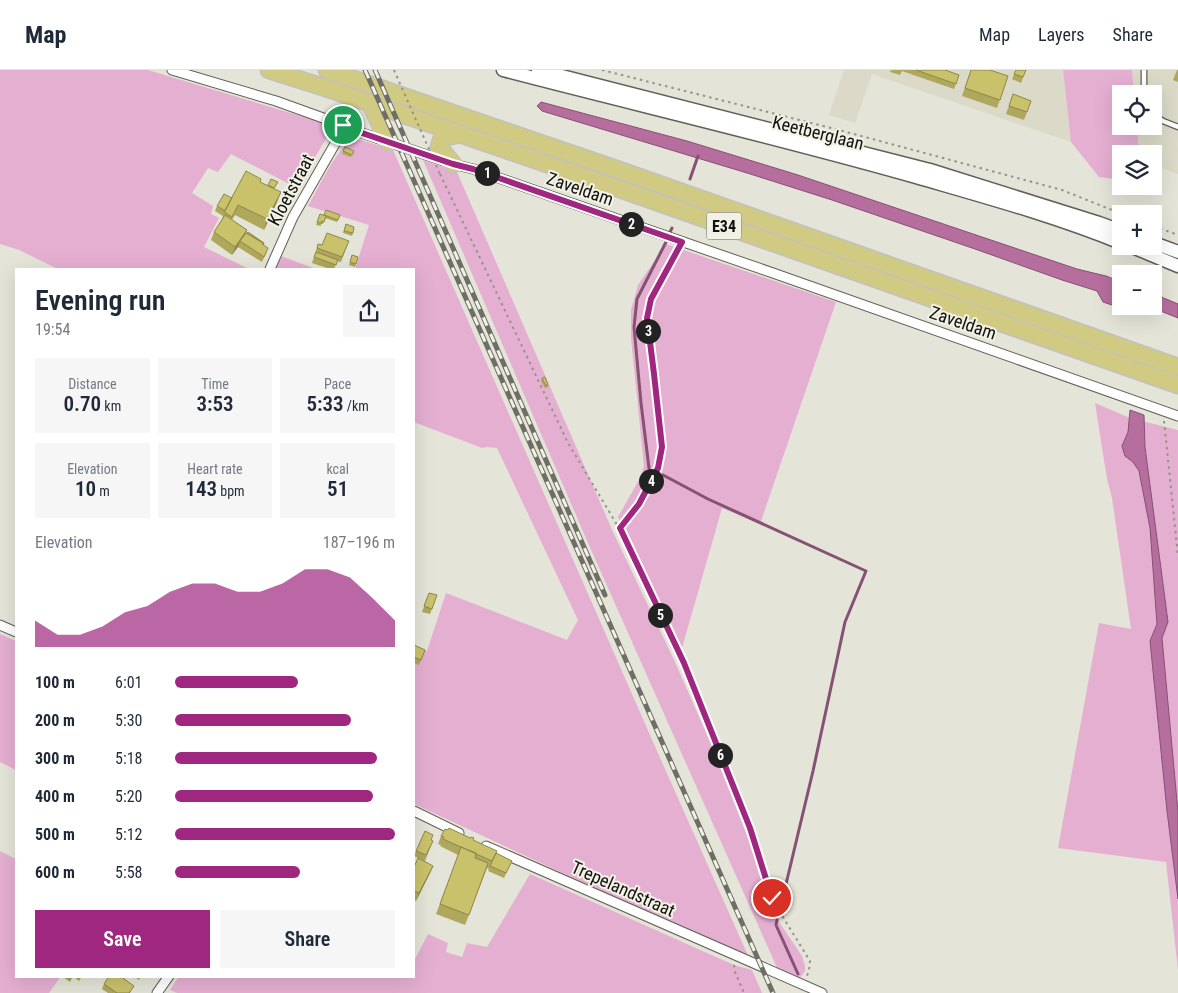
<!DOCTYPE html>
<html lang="en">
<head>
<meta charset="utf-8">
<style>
	:root { --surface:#fff; --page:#f6f6f7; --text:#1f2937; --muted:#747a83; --line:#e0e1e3; --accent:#9f2780 }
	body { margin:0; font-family:"Roboto Condensed",sans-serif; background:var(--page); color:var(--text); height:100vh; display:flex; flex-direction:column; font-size:19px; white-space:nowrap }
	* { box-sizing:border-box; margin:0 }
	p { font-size:16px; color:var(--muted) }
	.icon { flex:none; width:28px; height:28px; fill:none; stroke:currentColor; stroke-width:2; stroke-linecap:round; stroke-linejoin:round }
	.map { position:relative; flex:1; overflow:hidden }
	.sheet { position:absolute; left:15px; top:198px; width:400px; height:710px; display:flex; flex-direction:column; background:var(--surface); border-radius:0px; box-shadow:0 5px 20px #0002 }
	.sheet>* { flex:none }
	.tools { position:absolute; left:1112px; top:15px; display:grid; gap:10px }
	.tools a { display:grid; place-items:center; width:50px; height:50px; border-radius:0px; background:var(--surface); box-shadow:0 5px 20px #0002; font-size:25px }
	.pin { position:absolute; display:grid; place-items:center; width:42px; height:42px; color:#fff; margin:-21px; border:2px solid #fff; border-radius:50%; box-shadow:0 1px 5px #0007 }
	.km { position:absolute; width:25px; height:25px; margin:-12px; border-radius:50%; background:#222; color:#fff; font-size:14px; line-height:25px; text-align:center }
	.round { display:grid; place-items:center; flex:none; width:52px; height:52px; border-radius:0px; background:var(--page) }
	.overview { display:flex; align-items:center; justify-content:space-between; height:85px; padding:0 20px }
	h1 { font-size:28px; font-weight:600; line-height:38px }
	.figures { display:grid; grid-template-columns:repeat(3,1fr); gap:8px; height:85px; padding:5px 20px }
	.figures div { display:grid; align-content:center; border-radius:0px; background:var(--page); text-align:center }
	.figures b { font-size:21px; font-weight:600 }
	.figures small { font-size:14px; font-weight:400 }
	.figures p { font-size:14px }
	.chart { height:140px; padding:10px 20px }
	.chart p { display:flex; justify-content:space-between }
	.chart svg { width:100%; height:90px; margin-top:5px; fill:var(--accent); opacity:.7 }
	.button { display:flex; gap:10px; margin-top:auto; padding:10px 20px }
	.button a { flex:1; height:58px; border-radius:0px; background:var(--accent); color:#fff; font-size:20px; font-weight:600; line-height:58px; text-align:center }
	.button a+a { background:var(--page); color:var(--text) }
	ul { padding:0 20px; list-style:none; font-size:16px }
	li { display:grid; grid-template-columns:80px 60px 1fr; align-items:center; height:38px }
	li i { height:12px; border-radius:6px; background:var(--accent) }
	header { display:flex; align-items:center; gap:30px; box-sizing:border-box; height:70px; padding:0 25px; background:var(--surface); border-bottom:1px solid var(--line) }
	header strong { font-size:24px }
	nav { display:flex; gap:28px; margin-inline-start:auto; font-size:18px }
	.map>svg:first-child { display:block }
</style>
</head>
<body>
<header>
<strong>Map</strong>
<nav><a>Map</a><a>Layers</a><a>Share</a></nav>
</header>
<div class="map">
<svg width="1178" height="923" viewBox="0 0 1178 923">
	<rect width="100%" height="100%" fill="#e4e4d8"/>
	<path fill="#dbd9c7" d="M844 0H1063L1071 72 872 4 855 53 829 45Z
		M1132 0H1178V104L1154 95V84H1139L1137 56H1154V24H1134Z"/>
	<path fill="#e5afd2" d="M0 0H148L317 51 329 55 331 60 297 118 231 84 218 102 208 98 192 123 213 136 211 144 219 148 204 177 249 199H58L19 180 0 174Z
		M1063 0H1132L1134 24H1121V56H1137L1139 84H1121V110L1099 107 1071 72Z
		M351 70H361L393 80 661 690 750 890 414 734V576L427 581 446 523 567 570 578 550 497 378 487 377 482 378 414 352V199H355L369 155 308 136C318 119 336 80 351 70Z
		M423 90 457 102 613 462 675 592 710 672 748 768 767 829 779 852 802 886 805 896V901L799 909 778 900 588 473Z
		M666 174 836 232 760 454 722 438 682 578 618 447 640 408 644 396 631 268V240L638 215Z
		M281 186 316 199H276Z
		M1095 333 1130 348 1178 360V899L1166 792 1058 778 1099 553 1131 559 1112 428 1107 409Z
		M0 564 16 571V700L0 692Z
		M0 781 16 789V906H61L49 923H0Z
		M530 804 734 895 752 900 762 923H177L170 920 179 906H414V891L428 864 448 873 446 882 462 887 467 873 487 877Z"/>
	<path fill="#b66e9e" stroke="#855273" d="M541 32 687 71 798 105 1077 199 1106 206 1121 212V230L1118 237 1103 232 1097 221 1062 210 975 179 832 130 747 103 542 41 537 36Z
		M1154 224 1178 234V248L1148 236H1154Z
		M1130 340 1144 345 1145 377 1168 552 1162 568 1178 742V829L1167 741 1150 571 1157 554 1150 458 1139 401 1133 392 1125 386 1122 376 1128 362Z"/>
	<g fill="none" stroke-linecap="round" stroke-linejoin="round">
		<path stroke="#855273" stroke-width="3" d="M690 109 698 86
			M670 162 672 158
			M649 398 641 333 634 257 637 229 666 172
			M663 405 708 429 866 501 845 552 813 701 781 835
			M777 850 776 855 798 904"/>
		<defs>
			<path id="lane" d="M1144 0V16L1145 24
				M1154 45 1163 51 1178 57"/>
			<path id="street" d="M172 0 276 31 337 53 343 55 347 60 359 62 453 94 473 99 773 203 1178 346
				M270 199 293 147 336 72 347 60
				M0 555 16 562
				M414 741 459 763
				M486 776 822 923
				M157 923 169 906"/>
			<path id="secondary" d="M503 0C641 36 779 68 916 107 985 127 1055 146 1121 173
				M538 0 930 100 1099 153 1121 161
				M1154 173 1178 182
				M1130 176 1178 196"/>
			<path id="highway" d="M269 0 326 18 617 118 1178 315
				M327 0 619 100 1178 297
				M370 33 388 72
				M453 94 439 77 442 68 460 64"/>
		</defs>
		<use href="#lane" stroke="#616057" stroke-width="7"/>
		<use href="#street" stroke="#616057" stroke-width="11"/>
		<use href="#secondary" stroke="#616057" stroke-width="15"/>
		<use href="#highway" stroke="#c1c1c0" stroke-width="19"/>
		<path stroke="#93938a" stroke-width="2" stroke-dasharray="2.5 4" stroke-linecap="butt" d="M602 0 839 60 1062 120 1122 144
			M440 104 568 373 619 458 683 593 750 758 772 828 778 839 810 891 809 900 807 906
			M1154 156 1178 165
			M1164 351 1178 486
			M619 458 639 434 658 398 662 377 654 304 647 248 651 229 678 179
			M734 895 735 902 744 923"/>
		<use href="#lane" stroke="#fff" stroke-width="4.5"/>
		<use href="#street" stroke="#fff" stroke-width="9"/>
		<use href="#secondary" stroke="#fff" stroke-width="12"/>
		<use href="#highway" stroke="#d0ca83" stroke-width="16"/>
		<defs>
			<path id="rail" d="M365 0 773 923
				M375 0 605 525"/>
		</defs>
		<use href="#rail" stroke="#6e6e67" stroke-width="5"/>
		<use href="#rail" stroke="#f2f1e6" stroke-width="3" stroke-dasharray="9" stroke-linecap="butt"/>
		<path stroke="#93938a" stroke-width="2" stroke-dasharray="2.5 4" stroke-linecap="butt" d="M394 0 440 104"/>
	</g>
	<path fill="#aea75c" d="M891 0H945L959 5 954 19 902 1 900 5 890 2Z
		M971 0 1008 6 997 38 962 26Z
		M1016 0H1026L1021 13 1012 9Z
		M1177 0H1178V12L1173 10Z
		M1013 24 1031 31 1024 50 1006 44Z
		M345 77 354 81 351 87 342 84Z
		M271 109 278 112 274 119 277 132 264 160 235 145 232 150 247 160 246 163 268 178 266 183 262 192 238 177 232 185 211 170 214 162 221 151 223 146 215 141 217 136 260 112 268 116Z
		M320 144 324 145H340L337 152 325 148 323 154H321V156L316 155Z
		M346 154 353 163 352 166 343 163Z
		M349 171 341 192 337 191 334 199H330L312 193 318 174 322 175Z
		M352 185 358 187 355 197 349 195Z
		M542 308 548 315V317L545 318 541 311Z
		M429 523 437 525 430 544 422 542Z
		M414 575 425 580 419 595 414 593Z
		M425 761 431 770 433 771 425 791 419 788 433 796 430 803 416 831 414 830V797L418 788 414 786Z
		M441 766 473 770 496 783 512 791 504 808 488 801 490 797 489 799 487 798 465 855 436 844 458 785 440 776 441 775 438 774Z
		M63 906H73L70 912 63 907Z
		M73 906H82L79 911Z
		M133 906H141L139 910Z
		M104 914 134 916 130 923H108L102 919Z"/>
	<path fill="#8d884b" d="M281 122 277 132 264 160 267 149Z
		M247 160 244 168 240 171 238 177 232 185 235 177Z
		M433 796 430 803 416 831 419 823Z"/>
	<path fill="#cac26b" stroke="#8d884b" d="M916 0H945L959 5 956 14Z
		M971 0H990L1008 6 1000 30 965 18Z
		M1016 0H1026L1023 7 1014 4Z
		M1013 24 1031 31 1027 42 1009 36Z
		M345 77 354 81 352 85 343 81Z
		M246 101 261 109 260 112 281 122 267 149 238 135 232 147 224 142Z
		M271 109 278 112 274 118 268 115Z
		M224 124 232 128 225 141 217 136Z
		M326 140 340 145 338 150 324 145Z
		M320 144 326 146 324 152 322 151 321 153 317 152Z
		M225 145 247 160 235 177 214 162Z
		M346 154 354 157 353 163 344 161Z
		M248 162 264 173 263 175 262 174 263 173 247 163Z
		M246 163 263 173 262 174 268 178 264 187 240 171Z
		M327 163 349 171 342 187 317 178 318 174 322 175Z
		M316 182 338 190 336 195 314 187Z
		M352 185 358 187 356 194 350 192Z
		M545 307 548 315 546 316 542 308Z
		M429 523 437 525 432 539 424 536Z
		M414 575 425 580 421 590 414 587Z
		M449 758 470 768 471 767 474 768 473 770 497 781 492 791 443 769 444 767 441 766 445 759 448 760Z
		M425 761 433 765 431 770 433 771 426 785 416 781Z
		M461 777 476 783 475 788 488 793 469 845 440 834Z
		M496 783 512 791 506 803 490 796Z
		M418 788 433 796 419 823 414 821V797Z
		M66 906H72L70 909Z
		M109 906H120L134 916 129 923H117L104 914Z"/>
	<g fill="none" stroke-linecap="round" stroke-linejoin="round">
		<defs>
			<path id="route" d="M343 55 347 60 359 62 453 94 473 99 682 172 651 229 647 248 654 304 662 377 658 398 639 434 620 458 684 593 750 758 772 828"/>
		</defs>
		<use href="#route" stroke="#fff" stroke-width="10"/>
		<use href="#route" stroke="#9f2780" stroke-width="6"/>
	</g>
	<g text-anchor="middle" stroke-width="4" stroke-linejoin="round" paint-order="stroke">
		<rect fill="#f2f1e6" stroke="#55544f" stroke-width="1" x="706.5" y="142.5" width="35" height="27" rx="4"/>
		<g font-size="16" font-weight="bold" fill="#12110e">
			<text x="724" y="162">E34</text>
		</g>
		<g font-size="18" fill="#12110e" stroke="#f2f1e6">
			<text transform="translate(818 63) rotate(14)" y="6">Keetberglaan</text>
			<text transform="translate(580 119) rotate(19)" y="6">Zaveldam</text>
			<text transform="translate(291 120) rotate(-62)" y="6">Kloetstraat</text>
			<text transform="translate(963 253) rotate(19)" y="6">Zaveldam</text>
			<text transform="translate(623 819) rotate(24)" y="6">Trepelandstraat</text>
		</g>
	</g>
</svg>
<div class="tools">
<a><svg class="icon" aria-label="locate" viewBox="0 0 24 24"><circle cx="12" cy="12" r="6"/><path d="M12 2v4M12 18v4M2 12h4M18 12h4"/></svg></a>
<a><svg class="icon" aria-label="layers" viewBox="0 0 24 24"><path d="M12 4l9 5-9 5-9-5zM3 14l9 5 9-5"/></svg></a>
<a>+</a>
<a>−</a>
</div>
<div class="pin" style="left:343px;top:55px;background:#1e9e55"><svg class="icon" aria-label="arrive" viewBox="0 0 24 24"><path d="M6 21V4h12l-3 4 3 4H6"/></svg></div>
<div class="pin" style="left:772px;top:828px;background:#d93025"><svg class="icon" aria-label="check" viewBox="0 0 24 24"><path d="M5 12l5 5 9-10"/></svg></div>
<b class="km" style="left:487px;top:103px">1</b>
<b class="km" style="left:631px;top:154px">2</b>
<b class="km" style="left:648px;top:261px">3</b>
<b class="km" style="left:651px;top:411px">4</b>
<b class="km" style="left:660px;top:545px">5</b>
<b class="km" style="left:720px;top:685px">6</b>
<section class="sheet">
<div class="overview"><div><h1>Evening run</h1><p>19:54</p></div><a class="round"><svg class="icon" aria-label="share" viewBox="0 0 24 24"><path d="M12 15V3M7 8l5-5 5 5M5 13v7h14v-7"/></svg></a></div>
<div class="figures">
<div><p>Distance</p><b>0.70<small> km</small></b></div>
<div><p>Time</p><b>3:53</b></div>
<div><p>Pace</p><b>5:33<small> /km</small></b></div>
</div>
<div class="figures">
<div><p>Elevation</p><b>10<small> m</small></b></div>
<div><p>Heart rate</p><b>143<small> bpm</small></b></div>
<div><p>kcal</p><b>51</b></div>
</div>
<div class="chart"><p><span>Elevation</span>187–196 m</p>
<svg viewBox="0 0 160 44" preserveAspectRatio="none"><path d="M0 44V31L10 38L20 38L30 34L40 27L50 24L60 17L70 13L80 13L90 17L100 17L110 13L120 6L130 6L140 10L150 20L160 31V44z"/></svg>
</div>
<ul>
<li><b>100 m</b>6:01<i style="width:56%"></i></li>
<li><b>200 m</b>5:30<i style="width:80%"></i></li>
<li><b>300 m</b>5:18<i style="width:92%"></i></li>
<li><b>400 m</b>5:20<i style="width:90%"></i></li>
<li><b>500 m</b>5:12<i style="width:100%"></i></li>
<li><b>600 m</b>5:58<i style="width:57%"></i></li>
</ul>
<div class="button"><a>Save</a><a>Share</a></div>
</section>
</div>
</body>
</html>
